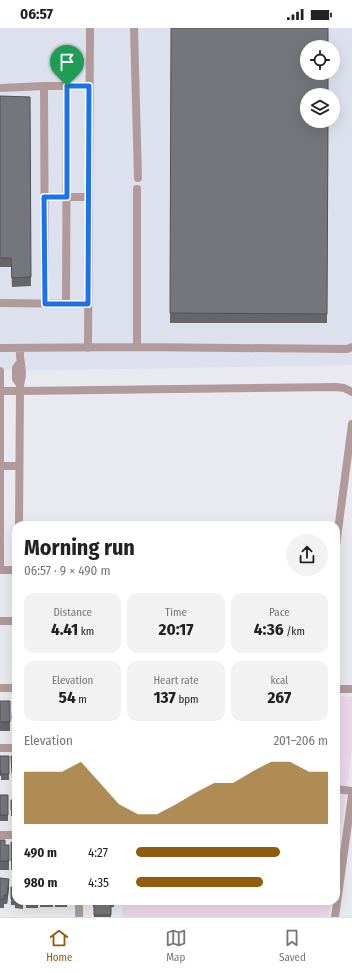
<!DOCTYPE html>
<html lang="en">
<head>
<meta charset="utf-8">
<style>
	:root { --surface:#fff; --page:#f2f2f2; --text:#222; --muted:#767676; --line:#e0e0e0; --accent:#905c0e }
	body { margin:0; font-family:"Fira Sans Condensed",sans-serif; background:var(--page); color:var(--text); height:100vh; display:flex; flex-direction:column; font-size:15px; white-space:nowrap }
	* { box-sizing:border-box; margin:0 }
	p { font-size:13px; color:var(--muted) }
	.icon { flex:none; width:22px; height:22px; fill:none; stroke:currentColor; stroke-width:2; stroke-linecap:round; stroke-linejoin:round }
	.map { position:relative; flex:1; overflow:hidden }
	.panel { position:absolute; left:12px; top:493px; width:328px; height:384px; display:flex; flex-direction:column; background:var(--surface); border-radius:12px; box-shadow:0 4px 16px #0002 }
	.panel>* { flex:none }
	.fabs { position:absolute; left:300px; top:12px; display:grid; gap:8px }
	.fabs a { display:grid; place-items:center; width:40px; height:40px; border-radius:50%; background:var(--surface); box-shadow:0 4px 16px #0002; font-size:20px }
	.pin { position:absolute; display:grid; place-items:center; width:34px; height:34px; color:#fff; margin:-41px -17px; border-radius:50% 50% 50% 0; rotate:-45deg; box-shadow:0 0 4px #0007 }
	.pin .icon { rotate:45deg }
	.round { display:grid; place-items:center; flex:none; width:42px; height:42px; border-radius:21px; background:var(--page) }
	.headline { display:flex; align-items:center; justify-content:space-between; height:68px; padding:0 12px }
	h1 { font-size:22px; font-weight:700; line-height:30px }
	.metrics { display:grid; grid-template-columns:repeat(3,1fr); gap:6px; height:68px; padding:4px 12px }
	.metrics div { display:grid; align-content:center; border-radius:10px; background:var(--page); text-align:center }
	.metrics b { font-size:17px; font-weight:700 }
	.metrics small { font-size:11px; font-weight:400 }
	.metrics p { font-size:11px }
	.chart { height:112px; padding:8px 12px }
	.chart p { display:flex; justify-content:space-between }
	.chart svg { width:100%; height:72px; margin-top:4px; fill:var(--accent); opacity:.7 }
	ul { padding:0 12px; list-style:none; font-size:13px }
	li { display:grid; grid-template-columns:64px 48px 1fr; align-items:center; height:30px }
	li i { height:10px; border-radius:5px; background:var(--accent) }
	.status { display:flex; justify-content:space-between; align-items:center; height:28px; padding:0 20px; background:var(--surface); direction:ltr }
	.status svg { height:11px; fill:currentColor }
	.menu { display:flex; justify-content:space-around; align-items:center; height:56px; border-top:1px solid var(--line); background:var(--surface); font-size:11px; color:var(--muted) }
	.menu a { display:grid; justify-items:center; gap:2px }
	.menu .on { color:var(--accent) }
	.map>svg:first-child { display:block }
</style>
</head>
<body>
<div class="status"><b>06:57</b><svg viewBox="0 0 49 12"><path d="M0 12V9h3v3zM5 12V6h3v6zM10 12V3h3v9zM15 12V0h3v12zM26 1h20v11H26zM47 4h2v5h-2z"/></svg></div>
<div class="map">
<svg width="352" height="889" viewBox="0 0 352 889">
	<rect width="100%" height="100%" fill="#e8eaef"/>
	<path fill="#dde1ee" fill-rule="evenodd" d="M0 0H352V337L0 343ZM307 19H333V45H307ZM307 67H333V93H307Z"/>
	<path fill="#ebd9eb" d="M336 668 352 669V723L336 839Z
		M122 873H331L329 889H122Z"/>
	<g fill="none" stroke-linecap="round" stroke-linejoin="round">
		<path stroke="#b29a9a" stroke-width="8" d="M134 0 138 150
			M0 60 44 58
			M44 169H88
			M0 275 88 276
			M45 276 44 58H89
			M66 276 67 58
			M137 319 347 321 352 319
			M0 320 137 319V161
			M88 320 90 0
			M19 336 16 340V351L19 355
			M0 343V542
			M0 363H20C19 356 22 352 22 346 22 337 19 330 20 320
			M0 438H19
			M19 497 20 363 336 359 344 360 352 364
			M336 518 352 396
			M1 542H16
			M0 593H16
			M0 660H16
			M336 661H352
			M0 720H16
			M336 761 352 763
			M0 807H16
			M79 873V889
			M335 889 352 767"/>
	</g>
	<path fill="#65656a" d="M171 0 328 93 327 295H170Z
		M0 68 30 69 31 258 12 259 11 239H0Z
		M0 673H10V703H0Z
		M13 674H16V700H12Z
		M0 728H9V752H1V748H0Z
		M11 728H16V751H12Z
		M0 767H8V793H0Z
		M16 767V788H11V772H15Z
		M0 812 5 817H9V842H0Z
		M16 814V843L11 842V833Z
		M0 850 9 860 7 876H4V880H0Z
		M11 859 23 873V881L15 880V877H11Z
		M26 873H38V880H26Z
		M40 873H53V879H40Z
		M55 873H67V879H55Z
		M93 873H114V879H111V889H94V879H93Z"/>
	<path fill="#525356" d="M9 851V860L7 876V867Z"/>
	<path fill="#75767b" stroke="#525356" d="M171 0H328V19H307V45H328V67H307V93H328L327 286 170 285Z
		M0 68 30 69 31 249 12 250 11 230H0Z
		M0 673H10V694H0Z
		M13 674H16V691H12Z
		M0 728H9V746H1V742H0Z
		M11 728H16V745H12Z
		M0 767H8V787H0Z
		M15 767H16V782H11V772H15Z
		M0 812H5V817H9V833H0Z
		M11 814H16V833H11Z
		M0 850 9 851 7 867H4V871H0Z
		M16 855V873H23V874H15L16 871H11V859H15Z
		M94 875H111V887H94Z"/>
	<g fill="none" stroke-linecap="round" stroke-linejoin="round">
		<defs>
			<path id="route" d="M67 58H89L88 276H45L44 169H67Z"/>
		</defs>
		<use href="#route" stroke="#fff" stroke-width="8"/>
		<use href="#route" stroke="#1a73e8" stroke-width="5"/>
	</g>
</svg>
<div class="fabs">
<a><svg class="icon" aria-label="locate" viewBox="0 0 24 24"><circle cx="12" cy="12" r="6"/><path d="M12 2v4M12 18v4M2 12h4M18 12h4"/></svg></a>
<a><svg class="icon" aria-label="layers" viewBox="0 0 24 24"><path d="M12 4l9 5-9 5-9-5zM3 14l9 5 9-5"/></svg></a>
</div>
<div class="pin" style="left:67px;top:58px;background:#1e9e55"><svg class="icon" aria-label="arrive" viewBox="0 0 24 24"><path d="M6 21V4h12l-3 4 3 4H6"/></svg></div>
<section class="panel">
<div class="headline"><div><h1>Morning run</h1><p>06:57 · 9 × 490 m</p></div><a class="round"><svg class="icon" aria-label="share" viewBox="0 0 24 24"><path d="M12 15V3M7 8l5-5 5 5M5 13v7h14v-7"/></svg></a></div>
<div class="metrics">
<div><p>Distance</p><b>4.41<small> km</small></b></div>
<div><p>Time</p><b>20:17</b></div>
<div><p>Pace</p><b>4:36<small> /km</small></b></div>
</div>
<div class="metrics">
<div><p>Elevation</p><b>54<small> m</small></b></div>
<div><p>Heart rate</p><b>137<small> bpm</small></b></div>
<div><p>kcal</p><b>267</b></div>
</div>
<div class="chart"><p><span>Elevation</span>201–206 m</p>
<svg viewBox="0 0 160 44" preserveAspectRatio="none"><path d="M0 44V12L10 12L20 12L30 6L40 19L50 32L60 38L70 38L80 32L90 25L100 19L110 19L120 12L130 6L140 6L150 12L160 12V44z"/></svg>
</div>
<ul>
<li><b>490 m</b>4:27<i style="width:75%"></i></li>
<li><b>980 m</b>4:35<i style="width:66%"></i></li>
</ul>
</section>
</div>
<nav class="menu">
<a class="on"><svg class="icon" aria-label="home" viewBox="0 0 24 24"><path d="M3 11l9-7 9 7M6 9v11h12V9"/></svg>Home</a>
<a><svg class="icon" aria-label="map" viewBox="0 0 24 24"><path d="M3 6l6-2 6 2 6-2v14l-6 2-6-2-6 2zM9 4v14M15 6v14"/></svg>Map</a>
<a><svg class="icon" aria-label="saved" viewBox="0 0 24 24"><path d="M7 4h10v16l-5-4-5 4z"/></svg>Saved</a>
</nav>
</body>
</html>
